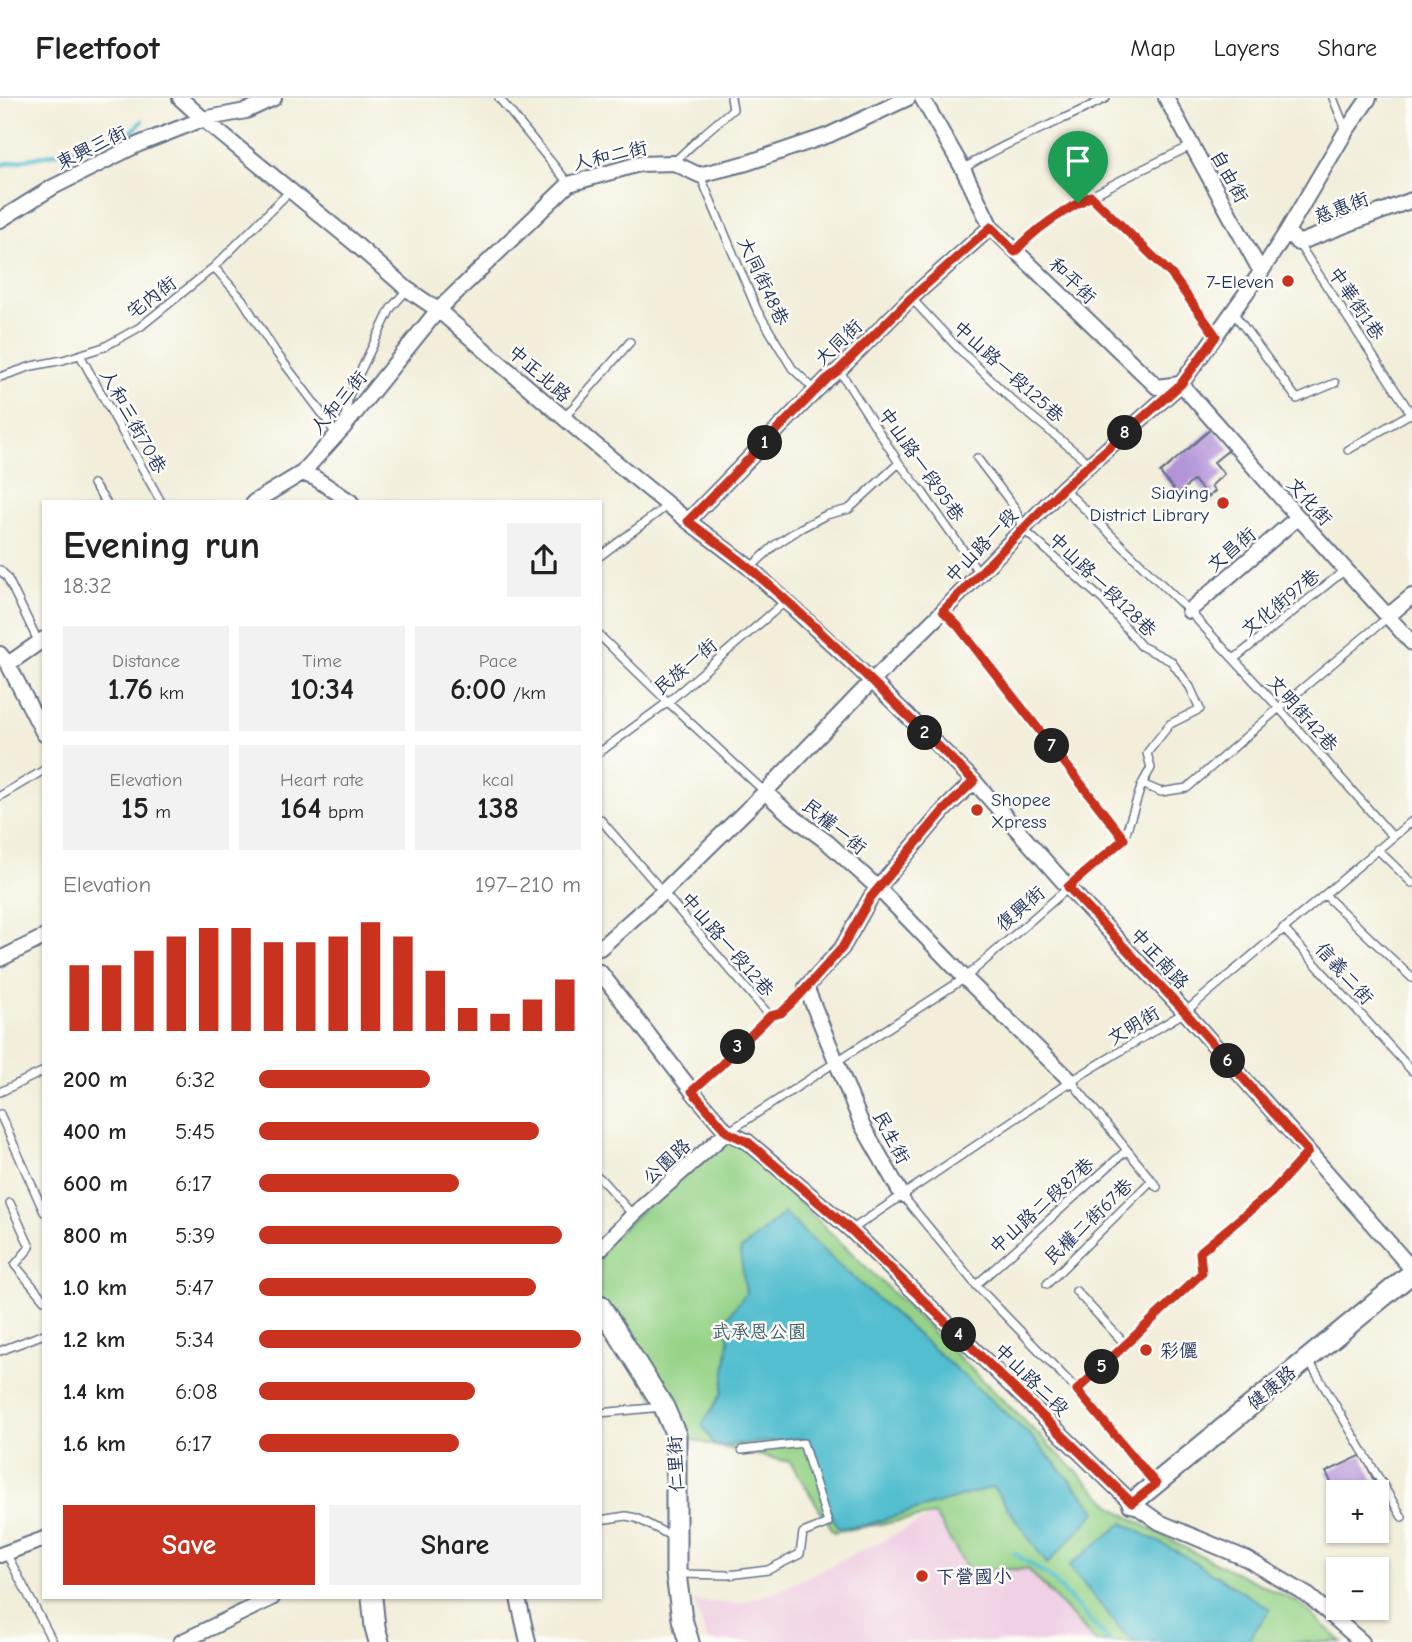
<!DOCTYPE html>
<html lang="en">
<head>
<meta charset="utf-8">
<style>
	:root { --surface:#fff; --page:#f2f2f2; --text:#222; --muted:#767676; --line:#e0e0e0; --accent:#c8321e }
	body { margin:0; font-family:"Comic Neue","LXGW WenKai TC",sans-serif; background:var(--page); color:var(--text); height:100vh; display:flex; flex-direction:column; font-size:26px; white-space:nowrap }
	* { box-sizing:border-box; margin:0 }
	p { font-size:23px; color:var(--muted) }
	.icon { flex:none; width:38px; height:38px; fill:none; stroke:currentColor; stroke-width:2; stroke-linecap:round; stroke-linejoin:round }
	.map { position:relative; flex:1; overflow:hidden }
	.side { position:absolute; left:42px; top:402px; width:560px; height:1099px; display:flex; flex-direction:column; background:var(--surface); border-radius:0px; box-shadow:0 2px 5px #0004 }
	.side>* { flex:none }
	.controls { position:absolute; left:1326px; top:1382px; display:grid; gap:14px }
	.controls a { display:grid; place-items:center; width:63px; height:63px; border-radius:0px; background:var(--surface); box-shadow:0 2px 5px #0004; font-size:35px }
	.pin { position:absolute; display:grid; place-items:center; width:60px; height:60px; color:#fff; margin:-72px -30px; border-radius:50% 50% 50% 0; rotate:-45deg; box-shadow:0 0 7px #0007 }
	.pin .icon { rotate:45deg }
	.km { position:absolute; width:35px; height:35px; margin:-18px; border-radius:50%; background:#222; color:#fff; font-size:19px; line-height:35px; text-align:center }
	.round { display:grid; place-items:center; flex:none; width:74px; height:74px; border-radius:0px; background:var(--page) }
	.overview { display:flex; align-items:center; justify-content:space-between; height:119px; padding:0 21px }
	h1 { font-size:38px; font-weight:700; line-height:52px }
	.metrics { display:grid; grid-template-columns:repeat(3,1fr); gap:10px; height:119px; padding:7px 21px }
	.metrics div { display:grid; align-content:center; border-radius:0px; background:var(--page); text-align:center }
	.metrics b { font-size:30px; font-weight:700 }
	.metrics small { font-size:19px; font-weight:400 }
	.metrics p { font-size:19px }
	.chart { height:196px; padding:14px 21px }
	.chart p { display:flex; justify-content:space-between }
	.chart svg { width:100%; height:126px; margin-top:7px; stroke:var(--accent); stroke-width:6 }
	.primary-button { display:flex; gap:14px; margin-top:auto; padding:14px 21px }
	.primary-button a { flex:1; height:80px; border-radius:0px; background:var(--accent); color:#fff; font-size:28px; font-weight:700; line-height:80px; text-align:center }
	.primary-button a+a { background:var(--page); color:var(--text) }
	ul { padding:0 21px; list-style:none; font-size:23px }
	li { display:grid; grid-template-columns:112px 84px 1fr; align-items:center; height:52px }
	li i { height:18px; border-radius:9px; background:var(--accent) }
	header { display:flex; align-items:center; gap:42px; box-sizing:border-box; height:98px; padding:0 35px; background:var(--surface); border-bottom:2px solid var(--line) }
	header strong { font-size:33px }
	nav { display:flex; gap:38px; margin-inline-start:auto; font-size:24px }
	.map>svg:first-child { display:block }
</style>
</head>
<body>
<header>
<strong>Fleetfoot</strong>
<nav><a>Map</a><a>Layers</a><a>Share</a></nav>
</header>
<div class="map">
<svg width="1412" height="1544" viewBox="0 0 1412 1544">
	<rect width="100%" height="100%" fill="#fdfcf7"/>
	<filter id="ink" filterUnits="userSpaceOnUse"><feTurbulence type="fractalNoise" baseFrequency=".0143" numOctaves="2"/><feDisplacementMap in="SourceGraphic" scale="14" xChannelSelector="R" yChannelSelector="G"/><feConvolveMatrix kernelMatrix="1 2 1 2 8 2 1 2 1" color-interpolation-filters="sRGB"/></filter>
	<filter id="wash" filterUnits="userSpaceOnUse"><feTurbulence type="fractalNoise" baseFrequency=".00686" numOctaves="4" result="noise"/><feDisplacementMap in="SourceGraphic" scale="28" xChannelSelector="R" yChannelSelector="G"/><feGaussianBlur stdDeviation="1.57" result="paint"/><feColorMatrix in="noise" values="0 0 0 0 0 0 0 0 0 0 0 0 0 0 0 0 0 1.4 0 .05"/><feComposite in="paint" operator="in"/></filter>
	<g filter="url(#wash)">
		<rect width="100%" height="100%" fill="#f2eeda"/>
		<path fill="#f0d0e4" d="M935 1417 968 1472 1028 1471 1096 1544H708L694 1503 737 1506 776 1494Z"/>
		<path fill="#96d388" stroke="#588173" stroke-width="2" d="M727 1034 1114 1410 1183 1449 1299 1505 1342 1544H1096L1028 1471 968 1472 935 1417 834 1434 790 1364 715 1348 676 1337 600 1207V1151Z"/>
		<path fill="#53becf" stroke="#377696" stroke-width="2" d="M784 1115 829 1158 1030 1337 1097 1413 1047 1466 993 1389 866 1427 838 1430 822 1396 816 1359 803 1341 715 1348 702 1327 722 1295 729 1243 725 1222 746 1195 740 1153Z
			M1123 1425 1178 1454 1270 1511 1247 1544H1136L1121 1532 1069 1468Z"/>
		<g fill="none" stroke-linecap="round" stroke-linejoin="round">
			<path stroke="#53becf" stroke-width="4.5" d="M0 67 71 52 132 34 142 23
				M1014 1455 1050 1479 1110 1544"/>
		</g>
		<g id="blocks">
			<path fill="#b494d9" d="M1212 330 1230 351 1214 364 1224 376 1211 388 1215 393 1208 399 1194 382 1178 396 1160 375Z
				M1362 1357 1381 1398 1377 1400V1395H1339V1400L1326 1374Z"/>
		</g>
	</g>
	<g filter="url(#ink)">
		<use href="#blocks" fill-opacity="0" stroke="#667289" stroke-width="2"/>
		<g fill="none" stroke-linecap="round" stroke-linejoin="round">
			<defs>
				<path id="lane" d="M499 0 569 86
					M1333 0 1346 32
					M674 64 705 35 733 11 731 0
					M963 71C1008 42 1059 25 1106 0
					M700 77 757 212 792 270 816 293
					M1091 98 1172 177 1215 238
					M1298 145 1412 317
					M1016 153C1036 129 1064 114 1090 99 1123 80 1157 64 1191 48
					M214 169 242 201 275 253 327 322 336 337
					M911 200 959 251 1013 303 1090 366
					M1233 214 1297 301 1335 285
					M80 257 161 404
					M839 272 899 365 923 395 980 476
					M0 279 32 268 63 262 104 249 140 229 214 169 290 93
					M564 320 630 244
					M344 325 349 297 391 210 407 192
					M1348 352 1411 315
					M977 360 1015 410 1023 431 1104 503 1141 548 1171 563 1190 589 1200 611 1170 626 1147 655 1151 670 1142 686
					M93 386 106 404
					M1063 390 1189 513 1279 610 1393 739
					M600 458 668 407
					M750 470 775 447 801 430 826 417 849 411 899 365
					M0 472 7 479 39 545
					M943 513 958 528 1124 741
					M600 538 668 604 765 694
					M1234 561 1345 472
					M600 654 668 604 786 503
					M0 698 44 672
					M600 721 770 918
					M1377 751 1412 785
					M1325 797 1412 880
					M1283 830 1412 973
					M1071 983 1157 1089
					M692 993 719 969 770 918C785 914 796 902 805 890
					M0 994 44 973
					M0 1016 44 1114
					M728 1034 965 880 1124 741 1142 686 1161 694 1187 690 1279 610 1388 519
					M600 1080 633 1117
					M902 1097 976 1187 1077 1292 1156 1385
					M10 1105 30 1149 15 1167 44 1202
					M851 1132 1071 983 1185 914 1412 723
					M1047 1186 1152 1082
					M976 1187 1127 1052
					M1076 1193 1125 1246
					M0 1253 44 1236
					M1309 1263 1402 1419
					M1077 1292 1202 1175 1200 1154 1272 1094 1308 1054
					M600 1315 662 1309
					M600 1422 626 1418 636 1420 675 1440
					M6 1455 53 1544
					M677 1476 729 1477 768 1472 800 1456 803 1435 828 1425 803 1345 742 1352"/>
				<path id="street" d="M180 0 203 21 352 143 407 191 438 212 613 362 688 423 750 470 872 583 974 683 1068 789 1185 914 1412 1171
					M922 0 963 71 991 129 1157 289 1180 286
					M1166 0 1261 174
					M0 122 53 89 139 46 203 21 246 13 274 0
					M1287 133 1298 145 1412 102
					M1181 286 1298 419 1412 545
					M302 375 315 380 351 404
					M254 404 302 375 343 330 438 212 569 86 639 66 674 65 699 77 747 65 829 37 908 0
					M688 423 827 281 839 272 911 200 991 129
					M1189 513 1298 419
					M1388 518 1412 498
					M0 556 8 566 44 636
					M8 566 44 541
					M765 694 788 715 827 744 878 790 965 880 1071 983
					M600 850 663 794 765 694 872 583 943 513 1063 390 1181 286 1261 174 1287 133 1346 33 1369 0
					M0 861 44 839
					M600 874 692 993 727 1034 748 1044 851 1132 1132 1405 1159 1424 1247 1461 1309 1498 1362 1544
					M902 1097 862 1027 806 889 842 850 871 799 878 790 944 712 974 683
					M600 1151 633 1117 727 1034
					M0 1457 44 1441
					M518 1500 528 1544
					M181 1544 272 1500"/>
				<path id="secondary" d="M600 1207 664 1309 676 1337V1476L682 1521 689 1544
					M1132 1405 1412 1175
					M372 1500 375 1529 379 1544"/>
			</defs>
			<use href="#lane" stroke="#667289" stroke-width="10"/>
			<use href="#street" stroke="#667289" stroke-width="18"/>
			<use href="#secondary" stroke="#667289" stroke-width="23"/>
			<use href="#lane" stroke="#fff" stroke-width="7"/>
			<use href="#street" stroke="#fff" stroke-width="14"/>
			<use href="#secondary" stroke="#fff" stroke-width="19"/>
		</g>
	</g>
	<g fill="none" stroke-linecap="round" stroke-linejoin="round" filter="url(#ink)">
		<defs>
			<path id="route" d="M1091 98 1172 177 1216 238 1181 286 1063 390 943 513 958 528 1124 741 1068 789 1185 914 1308 1054 1272 1094 1200 1154 1202 1175 1077 1292 1156 1386 1132 1405 851 1132 748 1044 727 1034 692 993 719 969 770 918 781 915 799 898 842 850 871 799 944 712 974 683C901 612 829 539 752 472 732 455 709 439 688 423L827 281 839 272 911 200 991 129 1015 154C1035 130 1064 113 1091 98Z"/>
		</defs>
		<use href="#route" stroke="#fff" stroke-width="14"/>
		<use href="#route" stroke="#c8321e" stroke-width="9"/>
	</g>
	<g fill="#c8321e" stroke="#fdfcf7" stroke-width="2.5">
		<circle cx="1288" cy="183" r="7"/>
		<circle cx="1223" cy="405" r="7"/>
		<circle cx="977" cy="712" r="7"/>
		<circle cx="1146" cy="1252" r="7"/>
		<circle cx="922" cy="1478" r="7"/>
	</g>
	<g text-anchor="middle" stroke-width="5" stroke-linejoin="round" paint-order="stroke">
		<g font-size="19" fill="#1b2f5e" stroke="#fdfcf7">
			<text transform="translate(91 49) rotate(-26)" y="7">東興三街</text>
			<text transform="translate(610 57) rotate(-13)" y="7">人和二街</text>
			<text transform="translate(1230 78) rotate(61)" y="7">自由街</text>
			<text transform="translate(1341 109) rotate(-21)" y="7">慈惠街</text>
			<text transform="translate(1073 182) rotate(44)" y="7">和平街</text>
			<text transform="translate(764 183) rotate(65)" y="7">大同街48巷</text>
			<text transform="translate(151 199) rotate(-37)" y="7">宅內街</text>
			<text transform="translate(1357 205) rotate(56)" y="7">中華街1巷</text>
			<text transform="translate(838 244) rotate(-44)" y="7">大同街</text>
			<text transform="translate(1009 273) rotate(42)" y="7">中山路一段125巷</text>
			<text transform="translate(540 275) rotate(41)" y="7">中正北路</text>
			<text transform="translate(338 304) rotate(-50)" y="7">人和三街</text>
			<text transform="translate(134 323) rotate(61)" y="7">人和三街70巷</text>
			<text transform="translate(922 366) rotate(55)" y="7">中山路一段95巷</text>
			<text transform="translate(1310 403) rotate(48)" y="7">文化街</text>
			<text transform="translate(981 447) rotate(-46)" y="7">中山路一段</text>
			<text transform="translate(1231 451) rotate(-40)" y="7">文昌街</text>
			<text transform="translate(1103 486) rotate(44)" y="7">中山路一段128巷</text>
			<text transform="translate(1280 504) rotate(-39)" y="7">文化街97巷</text>
			<text transform="translate(685 568) rotate(-40)" y="7">民族一街</text>
			<text transform="translate(1303 615) rotate(48)" y="7">文明街42巷</text>
			<text transform="translate(835 728) rotate(39)" y="7">民權一街</text>
			<text transform="translate(1020 810) rotate(-41)" y="7">復興街</text>
			<text transform="translate(728 846) rotate(49)" y="7">中山路一段12巷</text>
			<text transform="translate(1160 860) rotate(47)" y="7">中正南路</text>
			<text transform="translate(1345 875) rotate(48)" y="7">信義二街</text>
			<text transform="translate(1133 927) rotate(-31)" y="7">文明街</text>
			<text transform="translate(892 1039) rotate(62)" y="7">民生街</text>
			<text transform="translate(666 1063) rotate(-42)" y="7">公園路</text>
			<text transform="translate(1041 1107) rotate(-42)" y="7">中山路二段87巷</text>
			<text transform="translate(1088 1123) rotate(-44)" y="7">民權二街67巷</text>
			<text transform="translate(1032 1281) rotate(44)" y="7">中山路二段</text>
			<text transform="translate(1271 1289) rotate(-40)" y="7">健康路</text>
			<text transform="translate(675 1366) rotate(-93)" y="7">仁里街</text>
		</g>
		<g font-size="19" fill="#1b2f5e" stroke="#fdfcf7" text-anchor="start">
			<text x="1274" y="190" text-anchor="end">7-Eleven</text>
			<text x="1209" y="401" text-anchor="end">Siaying<tspan x="1209" dy="22">District Library</tspan></text>
			<text x="991" y="708">Shopee<tspan x="991" dy="22">Xpress</tspan></text>
			<text x="1160" y="1259">彩儷</text>
			<text x="936" y="1485">下營國小</text>
		</g>
		<g font-size="19" fill="#40606b" stroke="#fdfcf7">
			<text x="759" y="1240">武承恩公園</text>
		</g>
	</g>
</svg>
<div class="controls">
<a>+</a>
<a>−</a>
</div>
<div class="pin" style="left:1078px;top:105px;background:#1e9e55"><svg class="icon" aria-label="arrive" viewBox="0 0 24 24"><path d="M6 21V4h12l-3 4 3 4H6"/></svg></div>
<b class="km" style="left:765px;top:345px">1</b>
<b class="km" style="left:925px;top:635px">2</b>
<b class="km" style="left:738px;top:949px">3</b>
<b class="km" style="left:959px;top:1237px">4</b>
<b class="km" style="left:1102px;top:1269px">5</b>
<b class="km" style="left:1228px;top:963px">6</b>
<b class="km" style="left:1052px;top:648px">7</b>
<b class="km" style="left:1125px;top:335px">8</b>
<section class="side">
<div class="overview"><div><h1>Evening run</h1><p>18:32</p></div><a class="round"><svg class="icon" aria-label="share" viewBox="0 0 24 24"><path d="M12 15V3M7 8l5-5 5 5M5 13v7h14v-7"/></svg></a></div>
<div class="metrics">
<div><p>Distance</p><b>1.76<small> km</small></b></div>
<div><p>Time</p><b>10:34</b></div>
<div><p>Pace</p><b>6:00<small> /km</small></b></div>
</div>
<div class="metrics">
<div><p>Elevation</p><b>15<small> m</small></b></div>
<div><p>Heart rate</p><b>164<small> bpm</small></b></div>
<div><p>kcal</p><b>138</b></div>
</div>
<div class="chart"><p><span>Elevation</span>197–210 m</p>
<svg viewBox="0 0 160 44" preserveAspectRatio="none"><path d="M5 44V21M15 44V21M25 44V16M35 44V11M45 44V8M55 44V8M65 44V13M75 44V13M85 44V11M95 44V6M105 44V11M115 44V23M125 44V36M135 44V38M145 44V33M155 44V26"/></svg>
</div>
<ul>
<li><b>200 m</b>6:32<i style="width:53%"></i></li>
<li><b>400 m</b>5:45<i style="width:87%"></i></li>
<li><b>600 m</b>6:17<i style="width:62%"></i></li>
<li><b>800 m</b>5:39<i style="width:94%"></i></li>
<li><b>1.0 km</b>5:47<i style="width:86%"></i></li>
<li><b>1.2 km</b>5:34<i style="width:100%"></i></li>
<li><b>1.4 km</b>6:08<i style="width:67%"></i></li>
<li><b>1.6 km</b>6:17<i style="width:62%"></i></li>
</ul>
<div class="primary-button"><a>Save</a><a>Share</a></div>
</section>
</div>
</body>
</html>
